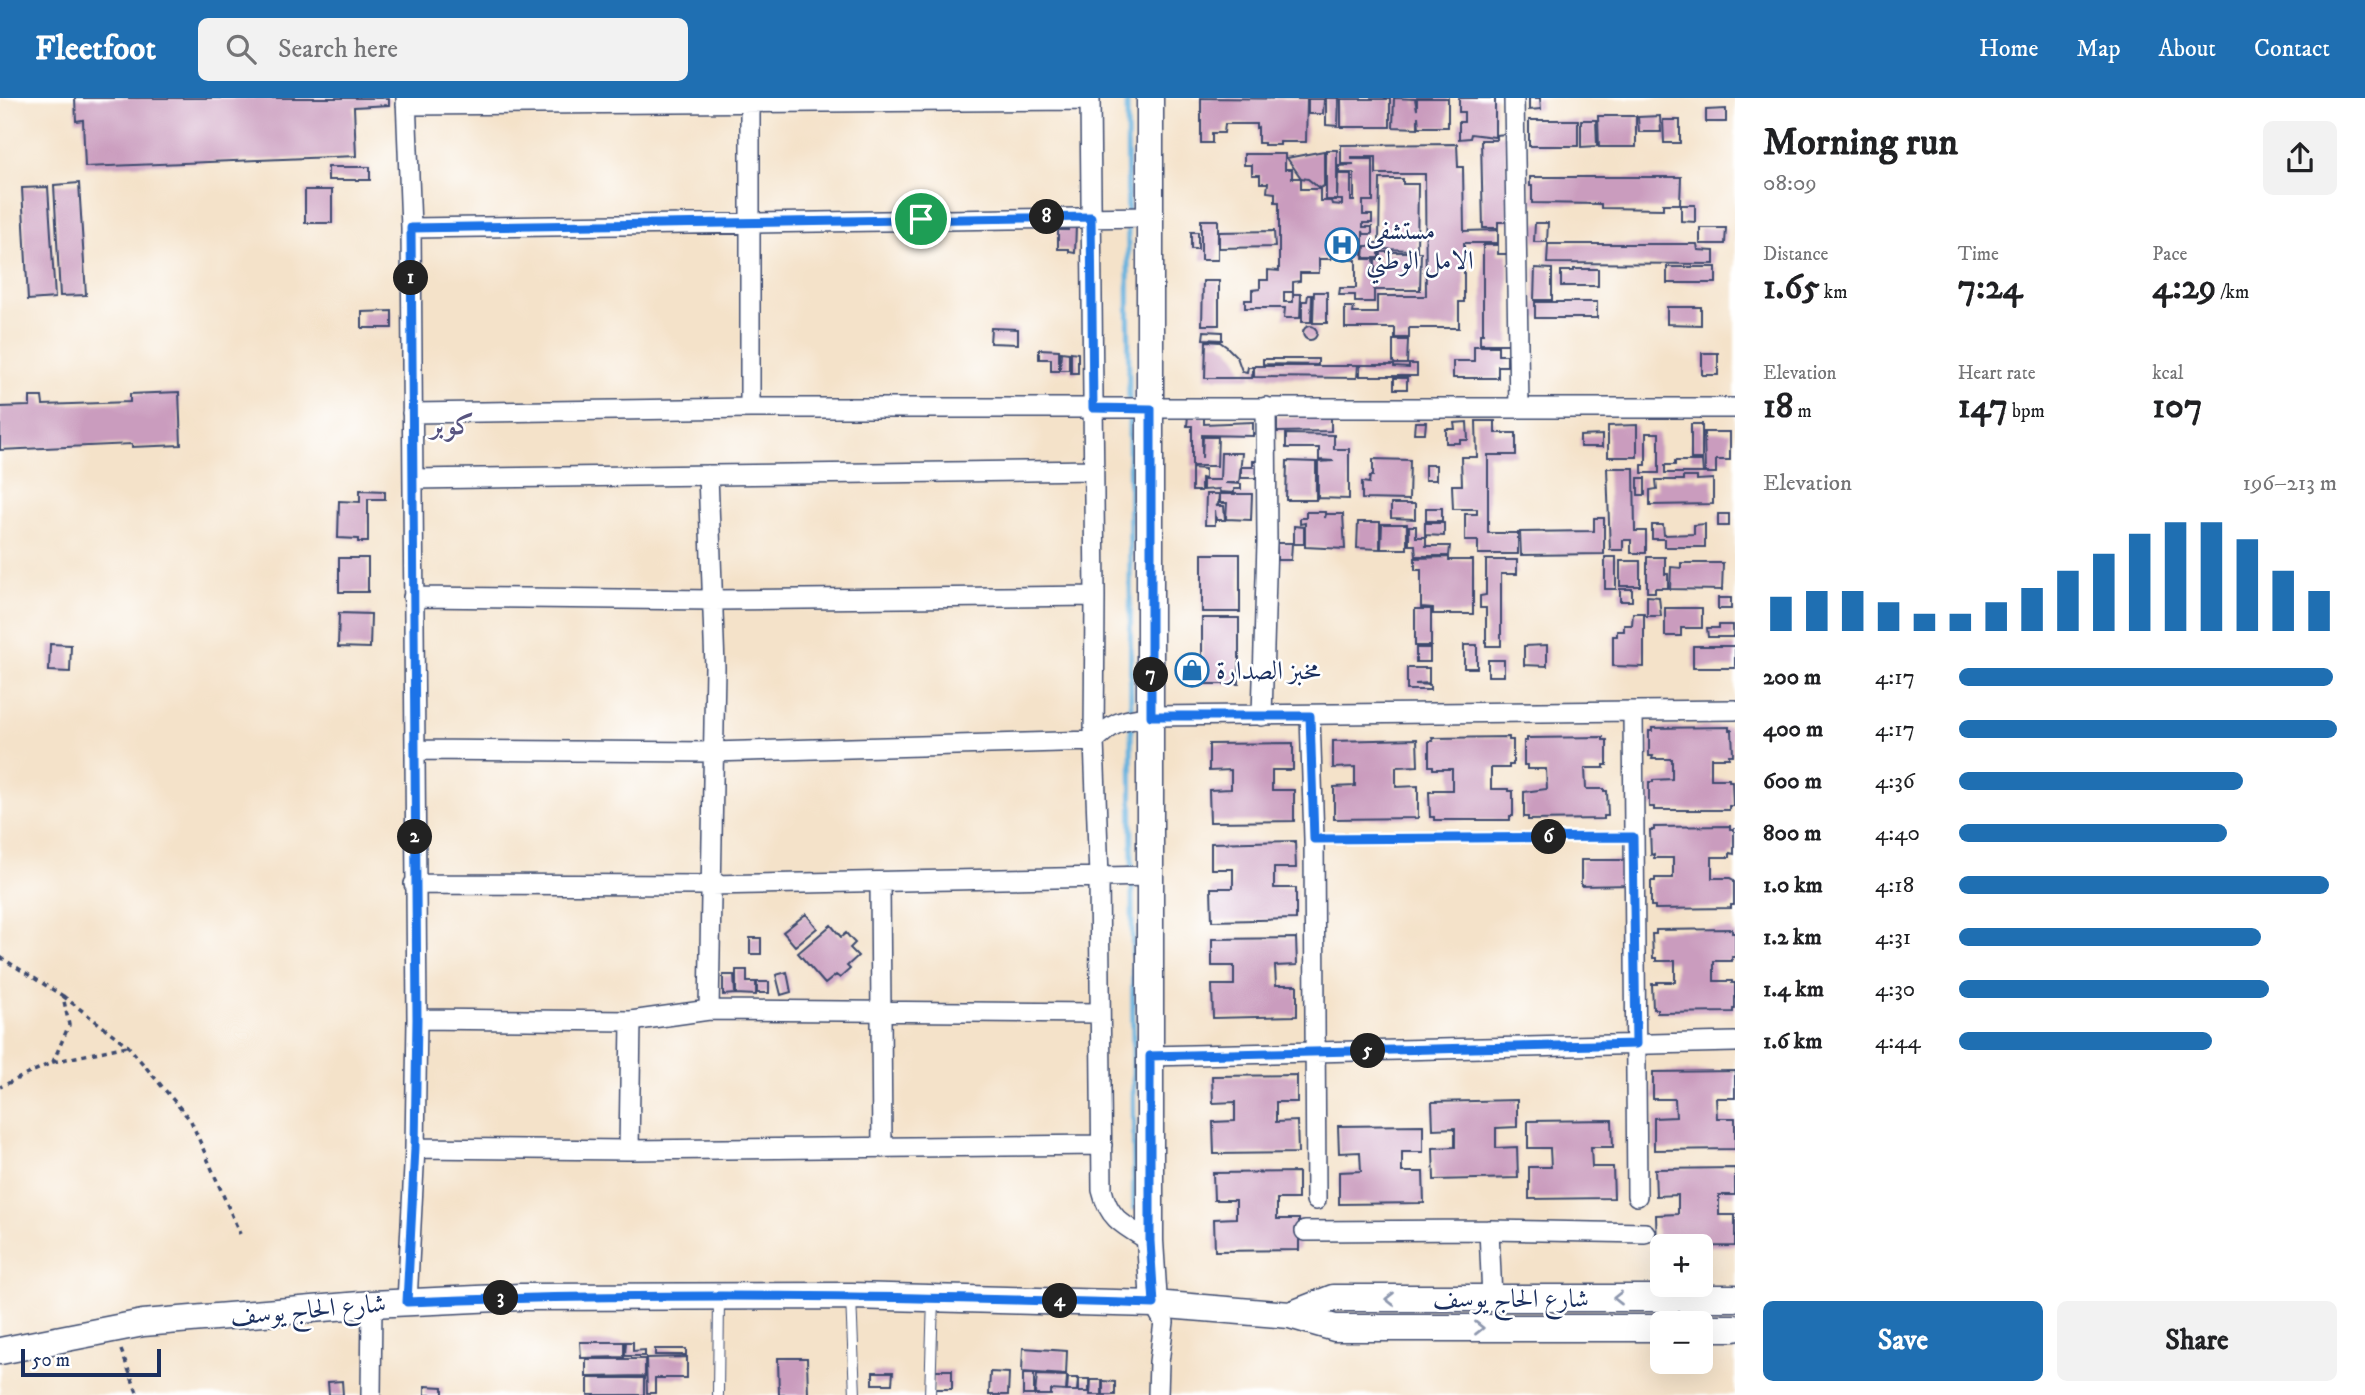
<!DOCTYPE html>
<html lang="en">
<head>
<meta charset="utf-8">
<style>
	:root { --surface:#fff; --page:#f2f2f2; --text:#202124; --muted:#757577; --accent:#1f6fb2 }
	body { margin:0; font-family:"IM FELL DW Pica",Amiri,serif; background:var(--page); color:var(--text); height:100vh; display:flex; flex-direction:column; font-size:26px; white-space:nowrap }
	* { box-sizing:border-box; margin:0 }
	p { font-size:23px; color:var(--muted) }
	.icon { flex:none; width:38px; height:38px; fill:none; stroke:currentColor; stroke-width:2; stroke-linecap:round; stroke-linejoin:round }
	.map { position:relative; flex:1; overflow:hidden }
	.drawer { display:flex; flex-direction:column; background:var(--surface); width:630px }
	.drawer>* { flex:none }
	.buttons { position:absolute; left:1650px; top:1136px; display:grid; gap:14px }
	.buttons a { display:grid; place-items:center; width:63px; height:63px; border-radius:10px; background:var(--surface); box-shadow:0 7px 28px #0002; font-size:35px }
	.scale { position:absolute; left:21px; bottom:18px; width:140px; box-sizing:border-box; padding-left:7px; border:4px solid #1b2f5e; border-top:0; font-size:19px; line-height:24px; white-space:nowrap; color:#1b2f5e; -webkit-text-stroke:5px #fff; paint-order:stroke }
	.pin { position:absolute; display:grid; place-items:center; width:60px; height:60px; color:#fff; margin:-30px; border:4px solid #fff; border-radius:50%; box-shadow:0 2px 7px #0007 }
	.km { position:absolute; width:35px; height:35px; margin:-18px; border-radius:50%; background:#222; color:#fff; font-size:19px; line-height:35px; text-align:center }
	.round { display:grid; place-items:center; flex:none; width:74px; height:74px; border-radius:10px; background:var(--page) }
	.head { display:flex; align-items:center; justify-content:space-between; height:119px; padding:0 28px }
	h1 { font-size:38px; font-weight:800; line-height:52px }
	.figures { display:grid; grid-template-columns:repeat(3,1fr); gap:10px; height:119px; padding:7px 28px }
	.figures div { display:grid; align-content:center }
	.figures b { font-size:35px; font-weight:800 }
	.figures small { font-size:19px; font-weight:400 }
	.figures p { font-size:19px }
	.chart { height:196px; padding:14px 28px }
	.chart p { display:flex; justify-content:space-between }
	.chart svg { width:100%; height:126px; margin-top:7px; stroke:var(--accent); stroke-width:6 }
	.button { display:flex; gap:14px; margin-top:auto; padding:14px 28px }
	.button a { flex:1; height:80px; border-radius:10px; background:var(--accent); color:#fff; font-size:28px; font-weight:800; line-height:80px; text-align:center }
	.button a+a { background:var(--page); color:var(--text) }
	ul { padding:0 28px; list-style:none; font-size:23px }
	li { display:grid; grid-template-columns:112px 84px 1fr; align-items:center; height:52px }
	li i { height:18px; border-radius:9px; background:var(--accent) }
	header { display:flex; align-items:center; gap:42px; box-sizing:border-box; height:98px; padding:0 35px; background:var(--accent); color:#fff }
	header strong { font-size:33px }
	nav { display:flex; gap:38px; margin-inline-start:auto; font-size:24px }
	.search { width:490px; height:63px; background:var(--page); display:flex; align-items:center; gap:18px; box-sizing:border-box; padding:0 24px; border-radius:10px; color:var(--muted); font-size:26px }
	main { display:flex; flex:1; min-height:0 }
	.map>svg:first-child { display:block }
</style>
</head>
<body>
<header>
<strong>Fleetfoot</strong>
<div class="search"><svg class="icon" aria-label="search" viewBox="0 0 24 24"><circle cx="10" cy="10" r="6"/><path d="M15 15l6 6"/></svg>Search here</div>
<nav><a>Home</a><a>Map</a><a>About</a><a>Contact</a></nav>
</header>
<main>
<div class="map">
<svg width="1735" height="1297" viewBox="0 0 1735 1297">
	<rect width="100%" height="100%" fill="#fff"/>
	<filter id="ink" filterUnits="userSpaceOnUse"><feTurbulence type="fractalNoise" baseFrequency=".0143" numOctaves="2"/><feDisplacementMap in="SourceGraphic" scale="14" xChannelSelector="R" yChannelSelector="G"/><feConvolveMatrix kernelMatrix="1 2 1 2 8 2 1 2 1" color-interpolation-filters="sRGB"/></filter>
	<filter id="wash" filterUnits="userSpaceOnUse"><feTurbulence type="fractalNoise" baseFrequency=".00686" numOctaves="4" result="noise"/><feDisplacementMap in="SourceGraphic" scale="28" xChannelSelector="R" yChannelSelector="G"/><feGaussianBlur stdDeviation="1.57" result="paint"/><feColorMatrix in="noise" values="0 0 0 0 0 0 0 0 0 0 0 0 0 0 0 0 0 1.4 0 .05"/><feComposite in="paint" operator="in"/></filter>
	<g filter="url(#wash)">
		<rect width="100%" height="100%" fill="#f4e2c9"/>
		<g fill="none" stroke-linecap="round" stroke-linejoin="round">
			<path stroke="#64b1de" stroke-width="5" d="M1127 0 1129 305
				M1129 315 1131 617
				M1131 627 1132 774
				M1132 784 1134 1110"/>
		</g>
		<g id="blocks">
			<path fill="#ca9cbe" d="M75 0H389V7L354 9 356 58 85 69 83 22 76 23Z
				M1201 0 1307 1 1306 44H1280V47H1264V45H1258V29L1256 30V26H1225L1224 35H1212V45H1201Z
				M1326 0H1339L1338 28 1326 27Z
				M1394 0 1415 1 1417 12V0H1448V29H1419L1418 18V30L1393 29Z
				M1459 0H1495V39L1471 36 1470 40 1459 41V24H1464V14H1459Z
				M1529 0H1540L1541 11 1529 12Z
				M1308 1H1324L1323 16H1308Z
				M1341 1H1390V29H1341Z
				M1726 11V24H1706V12Z
				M1598 18H1636V49H1599Z
				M1660 18 1661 34H1639L1638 19Z
				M1529 22H1578V48H1529Z
				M1581 22H1596L1597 48 1581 49Z
				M1663 22H1680V45H1664Z
				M1506 36 1508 124H1498V130H1483L1481 42H1496V37Z
				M1457 46 1458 69H1463L1464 133 1498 132V145H1464V204H1459V230H1409V240H1395V230H1345V209H1354L1353 215H1377V198H1426L1425 76H1376V59H1352V61H1373V103H1363V117H1372V125H1363V129H1372V136H1364L1363 133V147L1360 148H1363V161H1374L1375 179V162H1381V154H1421L1420 192H1374V204H1355V197H1339L1340 190H1356V162L1343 161V157H1331V161H1319V175H1300V183L1293 184V194H1284V204H1293V196H1301L1300 220H1284L1285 210H1245V202H1252V192L1260 191V182H1268V172L1279 173V104H1275V95L1267 94 1268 85H1260V77H1252V67H1244V56H1285V71H1292V80H1301V91H1320V103H1331L1332 106 1342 107V102H1337L1338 76H1351V103H1354V75H1339V68L1353 67V66H1341V47Z
				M1326 52H1337V102H1326Z
				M1324 53V88L1319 90 1308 81 1301 80 1287 60Z
				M328 69H370V82H328Z
				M1530 79H1681L1680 106H1663V111L1601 110V106L1532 105V88H1530Z
				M1380 81H1403V86H1418L1417 152 1379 151V160H1364L1365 148H1374V145H1379Z
				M79 85 86 197 60 198 54 87Z
				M48 89 55 200 28 202 22 90Z
				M305 92H332V125H305Z
				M1681 107H1695V124L1681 123Z
				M1201 122H1218V162H1201Z
				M1535 125H1548L1547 144H1534Z
				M1059 127H1076L1075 155 1069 154V151H1058V132H1069L1059 131Z
				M1700 130H1726L1725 146H1700Z
				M1274 133 1275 149 1219 150V134Z
				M1191 134H1198V151H1191Z
				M1548 146H1697L1698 152 1714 153V166L1547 165Z
				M1483 147H1498V156H1508L1509 246H1480V236H1483Z
				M1667 169H1716V185H1667Z
				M1535 170 1552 171V202H1534Z
				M1574 171H1598V188H1561V173H1574Z
				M1203 183H1219V227H1202Z
				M1314 194H1327V225H1313Z
				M1308 197H1312L1311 224H1302V203H1307Z
				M1535 204H1597V220H1535Z
				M1667 209H1701V227L1667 226Z
				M392 213V230H362V214Z
				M1303 235a7 7 0 1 1 14 0a7 7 0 1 1-14 0Z
				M991 230 1018 231V246L990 245Z
				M1204 233 1222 234V242L1203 241Z
				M1393 242H1408L1407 266H1395L1393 264Z
				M1206 243 1220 244 1227 249 1237 259 1242 273 1247 274 1248 269H1253L1252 280H1205Z
				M1474 248H1498V257H1507V268H1498V280H1453V263H1474Z
				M1039 251 1059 252V273H1051V261H1039Z
				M1061 254 1069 255V272H1060Z
				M1071 254 1078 255V275H1071Z
				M1702 255H1718V277H1702Z
				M1263 261H1318V267L1263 266Z
				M1409 266H1417V278H1360V267H1394V269L1409 270Z
				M1347 267H1358L1357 280 1254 279V268H1347Z
				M1394 280H1407V291H1394Z
				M179 294 181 347 132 349V346L0 352V309L30 308V299H42L43 307 130 304V296Z
				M1188 318H1204V326L1253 324V338L1202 337V360L1203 339H1218L1217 368H1192V328H1187Z
				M1277 319H1331V333L1277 334Z
				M1476 323H1495V335H1516V357H1488V435H1518V456H1478V443H1465V416H1477V411H1453L1452 387H1462L1461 359H1477Z
				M1415 324H1426L1425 335H1414Z
				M1467 324 1468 342H1460V345H1446V331H1455L1454 325Z
				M1691 326H1702V361H1691Z
				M1637 327V359H1608V328Z
				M1704 334H1730V362H1716V375H1705Z
				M1646 335H1659V375H1642V367H1646Z
				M1286 336 1334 337V351H1349V401L1318 400V364L1334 363 1319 362V350H1286Z
				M1602 337V349H1580V338Z
				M1221 355H1242L1239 385H1225L1241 386V391H1234V395L1220 394 1219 391 1203 392V382H1220Z
				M1373 361 1410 362 1409 402 1362 401V384L1369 385 1370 378H1373Z
				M1253 363H1264V380H1241V369H1253Z
				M1287 363 1316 364V402H1286Z
				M1675 363H1702L1703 375H1665V367H1675Z
				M1425 367H1436V382H1425Z
				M1192 370 1205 371V381L1201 380V393H1192Z
				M1607 370H1634L1635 433H1646V455H1631V442H1623V452H1610Z
				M1683 379H1697V382L1713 381V406L1650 407V392L1657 391 1656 382H1683Z
				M1638 380H1645V397H1638Z
				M360 392 385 393V401H368V444H358V441L338 440 339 403 360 404Z
				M1206 396H1219L1218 407 1215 408H1224L1225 422H1216L1215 412V427H1205Z
				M1220 396H1252L1251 422 1226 421 1227 405H1220Z
				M1391 406H1415V421L1391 420Z
				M1426 410H1442V423H1426Z
				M1306 414H1325V420L1326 416H1343L1345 451 1305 449V425L1300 426V420H1306Z
				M1718 416H1729V428H1718Z
				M1594 420H1604V456L1521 457 1520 434 1594 433Z
				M1358 424H1380V451L1357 450Z
				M1425 425H1444V438L1425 437Z
				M1382 426H1407V451H1381Z
				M1705 426V449H1664V441H1652V427H1663L1664 437 1694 436V427Z
				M1294 428 1304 429V446H1294Z
				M1409 428H1416V439H1426V448H1450L1449 458H1416L1415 447H1409Z
				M1277 445H1292L1291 462H1277Z
				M1202 456H1240V514H1202Z
				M1449 459V462H1473V516H1433V510L1421 509V472H1415V460Z
				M1605 459H1616V491H1605Z
				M1647 459H1665V476H1668V490H1655V494H1647Z
				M339 460H368V494H339Z
				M1486 462H1517V476H1501V548H1486V510H1480V498L1486 497Z
				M1620 463H1640V488H1620Z
				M1681 465H1723L1722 492 1670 491 1671 469 1681 470Z
				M1620 491H1632V503H1620Z
				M1647 498 1659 499 1661 518H1647Z
				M1718 500H1731V511H1718Z
				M1665 510H1702V530H1681V538H1665Z
				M1415 511H1431V548H1415Z
				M339 515 371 516 370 550 338 549Z
				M1633 515H1644V569L1613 568V538H1617V533H1624V527H1632Z
				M1202 520H1239V586H1202Z
				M1719 527H1733V539H1708L1707 530H1719Z
				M50 546 71 547 70 574 49 573Z
				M1464 547H1477V570H1464Z
				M1547 547V568L1524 567V548Z
				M1693 548H1735V570H1693Z
				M1416 550H1430V564H1416Z
				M1488 562H1504V578H1488Z
				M1407 570H1429V585L1415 586 1430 587V592H1407Z
				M1729 629V632H1732L1733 657H1729V660H1711V681H1729V683H1732L1733 708H1729V712H1654V709H1649V684H1653V682L1672 681V661H1652L1653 658H1649V633H1652V630Z
				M1509 639V642H1513V667H1509V670H1491V691H1509V693H1513V718H1510V722H1434V719H1430L1429 694H1434V692H1452V671H1433V668H1429V643H1433L1432 640Z
				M1603 639V642H1607V667H1604V670H1585L1586 691H1604V693H1607L1608 718H1604V721L1528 722V719H1524V694L1547 691 1546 671H1527V667H1524V643H1527V640Z
				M1417 641 1418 668 1396 669V689L1418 688V720L1334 721V689L1355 688V669L1333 670V643Z
				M1293 645V672H1272V692H1294V723L1210 724 1209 692 1231 691V672L1209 673V646Z
				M1730 728V731H1734V756L1730 755V759H1712V780H1730L1734 782V807H1731V810L1655 811V808H1651V783H1655V780H1673V760H1654V756L1651 757 1650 732H1654V729Z
				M1295 743 1296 770H1274V790H1296V821L1212 823 1211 790H1233V771H1211V745Z
				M1581 762H1629L1630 787 1581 788Z
				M806 816 817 830 795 848 783 834Z
				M831 827 841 839 846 835 852 842 855 845 850 850 858 858 847 868 850 871 840 880 836 877 825 886 798 855Z
				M1732 831V835H1735V859H1732V863H1714V883H1732V885H1735V911H1733V914L1657 915V911H1653L1652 886H1657V884H1675V863H1656V860H1653L1652 836H1656V832Z
				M750 840H761V856H750Z
				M1296 840 1297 867 1275 868 1276 887H1297V918L1213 920 1212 887H1234V868H1212V841Z
				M736 872H747V884H756V897L736 896Z
				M787 874 791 894 781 897 776 877Z
				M723 877H734L735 896 723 897Z
				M757 884H769V895H757Z
				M1735 973V1000H1716L1717 1020H1735V1051L1654 1052V1020L1676 1019 1675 1001H1653V974Z
				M1297 977V1004H1276V1024L1297 1023 1298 1055 1214 1056 1213 1024 1235 1023V1004L1213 1005 1212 978Z
				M1517 1002V1029L1496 1030V1050L1517 1049 1518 1080 1434 1082 1433 1050 1455 1049V1030L1433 1031 1432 1004Z
				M1612 1022 1613 1049H1591L1592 1069H1613L1614 1100 1529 1101V1069H1551L1550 1050H1528V1023Z
				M1423 1027V1054H1402V1074H1423L1424 1105 1339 1106V1074L1361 1073 1360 1054 1339 1055 1338 1028Z
				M1735 1070V1097H1719V1117H1735V1148L1657 1149 1656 1117 1678 1116V1097L1656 1098 1655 1071Z
				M1298 1074V1101H1277V1121H1299V1152L1215 1153 1214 1121 1236 1120V1102H1214L1213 1075Z
				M580 1244H624V1259L581 1260Z
				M626 1244H633V1253L645 1252V1258H625Z
				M1023 1250 1067 1253 1066 1277 1022 1274Z
				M655 1251H686V1257H655Z
				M687 1259V1280H655V1295H647L646 1260Z
				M778 1260H807L808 1297H779Z
				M586 1261H645V1278L586 1279Z
				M934 1272H952V1291H934Z
				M873 1274H893L892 1286H873Z
				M990 1274 1009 1275 1008 1297H989Z
				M1023 1276H1034V1297H1023Z
				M1037 1277 1067 1278 1066 1293 1051 1292V1297H1035Z
				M588 1280H644V1297H588Z
				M1068 1280H1078L1077 1293H1067Z
				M1079 1281H1089V1294H1079Z
				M1091 1282H1102V1297H1090Z
				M342 1283 343 1297H329L328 1284Z
				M1103 1283 1115 1284V1297H1103Z
				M425 1288 443 1289V1297H425Z"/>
		</g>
	</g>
	<g filter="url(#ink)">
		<use href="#blocks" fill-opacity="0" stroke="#3c4a6e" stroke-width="2"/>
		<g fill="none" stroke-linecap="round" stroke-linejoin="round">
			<defs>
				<path id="lane" d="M851 1199 855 1297
					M718 1297 719 1200
					M930 1297 933 1201"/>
				<path id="street" d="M406 0 411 130 417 921 415 1050 407 1204
					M750 0V310
					M1090 0 1095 498 1094 643 1099 779 1102 1092C1109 1122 1125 1128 1150 1143
					M1514 0 1519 310
					M406 7 1090 2
					M411 130 1150 119
					M412 315 750 310H1735
					M708 377 715 569 709 912
					M413 381 1094 372
					M413 499 713 502 1095 498
					M1633 614 1637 1098
					M1262 618 1267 444 1266 309
					M1310 618 1314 741 1316 1102
					M416 652 713 654 1094 643C1116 622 1122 623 1151 618L1735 612
					M880 785 882 1050
					M414 786 711 787 1151 778
					M417 921 631 923 709 912 1100 915
					M1150 958 1735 944
					M415 1050 629 1052 1102 1047
					M629 1052 631 923
					M1489 1132 1492 1200
					M1305 1133 1489 1132 1645 1135
					M1154 1206 1164 1224 1159 1264 1158 1297
					M371 1297 372 1206"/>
				<path id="secondary" d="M1150 0V1143L1154 1206
					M1290 1217 1333 1200H1735
					M1701 1230H1735
					M0 1253 143 1225 372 1206 520 1199 851 1198 1154 1206 1290 1217 1335 1230H1662"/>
			</defs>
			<use href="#lane" stroke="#3c4a6e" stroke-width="12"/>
			<use href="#street" stroke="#3c4a6e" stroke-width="22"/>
			<use href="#secondary" stroke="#3c4a6e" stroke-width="29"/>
			<path stroke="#3c4a6e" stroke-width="3.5" stroke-dasharray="5 5" stroke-linecap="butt" d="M1330 741 1616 739
				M0 859 63 898 69 927 53 964 0 989
				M63 898 128 948 191 1023 240 1136
				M53 964 127 948
				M121 1252 138 1297"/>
			<use href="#lane" stroke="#fff" stroke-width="10"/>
			<use href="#street" stroke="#fff" stroke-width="19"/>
			<use href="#secondary" stroke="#fff" stroke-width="26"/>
		</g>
		<defs><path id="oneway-chevron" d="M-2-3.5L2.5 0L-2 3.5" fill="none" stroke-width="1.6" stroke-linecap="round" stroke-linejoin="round" transform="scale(1.75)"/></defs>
		<g stroke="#8d97ae">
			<use href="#oneway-chevron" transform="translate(1618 1200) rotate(180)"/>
			<use href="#oneway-chevron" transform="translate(1390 1201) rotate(180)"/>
			<use href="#oneway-chevron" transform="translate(1479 1230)"/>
		</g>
	</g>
	<g fill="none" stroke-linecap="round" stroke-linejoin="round" filter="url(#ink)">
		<defs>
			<path id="route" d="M1091 119 1093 310 1151 311V618H1310L1314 741 1633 739 1636 946 1150 958V1143L1154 1206C905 1198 656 1194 407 1204L415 1050 417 921 411 130Z"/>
		</defs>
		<use href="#route" stroke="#fff" stroke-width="14"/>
		<use href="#route" stroke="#1a73e8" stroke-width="9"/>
	</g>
	<defs>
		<symbol id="hospital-ring" viewBox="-11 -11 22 22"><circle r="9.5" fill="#fff" stroke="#1f6fb2" stroke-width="1.5"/><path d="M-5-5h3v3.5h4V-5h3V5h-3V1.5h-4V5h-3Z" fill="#1f6fb2"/></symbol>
		<symbol id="shop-ring" viewBox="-11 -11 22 22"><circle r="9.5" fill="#fff" stroke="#1f6fb2" stroke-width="1.5"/><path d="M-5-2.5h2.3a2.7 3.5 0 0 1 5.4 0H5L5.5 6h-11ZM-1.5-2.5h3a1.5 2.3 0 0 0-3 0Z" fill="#1f6fb2"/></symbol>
	</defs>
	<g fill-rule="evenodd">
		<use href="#hospital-ring" x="1323" y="128" width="38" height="38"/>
		<use href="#shop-ring" x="1173" y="553" width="38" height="38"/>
	</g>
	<g text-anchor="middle" stroke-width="5" stroke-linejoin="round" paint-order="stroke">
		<g font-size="26" fill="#1b2f5e" stroke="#fff" text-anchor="start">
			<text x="1366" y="141">مستشفى<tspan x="1366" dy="30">الامل الوطني</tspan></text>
			<text x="1216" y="581">مخبز الصدارة</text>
		</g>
		<g font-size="26" fill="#1b2f5e" stroke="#fff">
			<text x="1511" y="1209">شارع الحاج يوسف</text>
			<text transform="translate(308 1211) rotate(-5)" y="9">شارع الحاج يوسف</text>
		</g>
		<g font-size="28" font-weight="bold" fill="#585580" stroke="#fff">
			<text x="452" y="336">كوبر</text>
		</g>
	</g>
</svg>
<div class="buttons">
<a>+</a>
<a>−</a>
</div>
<div class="scale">50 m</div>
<div class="pin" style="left:921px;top:121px;background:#1e9e55"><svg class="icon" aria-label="arrive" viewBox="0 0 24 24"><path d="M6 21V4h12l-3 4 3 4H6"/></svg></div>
<b class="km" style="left:411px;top:180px">1</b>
<b class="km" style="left:415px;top:739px">2</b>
<b class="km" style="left:501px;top:1200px">3</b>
<b class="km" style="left:1060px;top:1203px">4</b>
<b class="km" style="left:1368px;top:953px">5</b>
<b class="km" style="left:1549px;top:739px">6</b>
<b class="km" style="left:1151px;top:577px">7</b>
<b class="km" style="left:1047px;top:119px">8</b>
</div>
<section class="drawer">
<div class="head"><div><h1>Morning run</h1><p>08:09</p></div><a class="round"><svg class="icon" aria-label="share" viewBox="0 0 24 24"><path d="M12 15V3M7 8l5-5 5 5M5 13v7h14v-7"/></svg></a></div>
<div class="figures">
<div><p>Distance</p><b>1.65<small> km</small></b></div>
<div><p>Time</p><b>7:24</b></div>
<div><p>Pace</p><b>4:29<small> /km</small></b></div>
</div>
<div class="figures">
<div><p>Elevation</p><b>18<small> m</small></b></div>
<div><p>Heart rate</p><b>147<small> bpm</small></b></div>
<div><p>kcal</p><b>107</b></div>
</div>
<div class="chart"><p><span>Elevation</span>196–213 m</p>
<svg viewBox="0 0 160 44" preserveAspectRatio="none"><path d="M5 44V32M15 44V30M25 44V30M35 44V34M45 44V38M55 44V38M65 44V34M75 44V29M85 44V23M95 44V17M105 44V10M115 44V6M125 44V6M135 44V12M145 44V23M155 44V30"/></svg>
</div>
<ul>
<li><b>200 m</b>4:17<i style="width:99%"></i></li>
<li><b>400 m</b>4:17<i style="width:100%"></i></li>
<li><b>600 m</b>4:36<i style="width:75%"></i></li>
<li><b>800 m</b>4:40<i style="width:71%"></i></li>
<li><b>1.0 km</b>4:18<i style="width:98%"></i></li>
<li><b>1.2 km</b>4:31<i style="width:80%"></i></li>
<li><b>1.4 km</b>4:30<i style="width:82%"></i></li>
<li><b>1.6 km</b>4:44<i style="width:67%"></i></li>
</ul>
<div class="button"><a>Save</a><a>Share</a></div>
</section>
</main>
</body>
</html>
